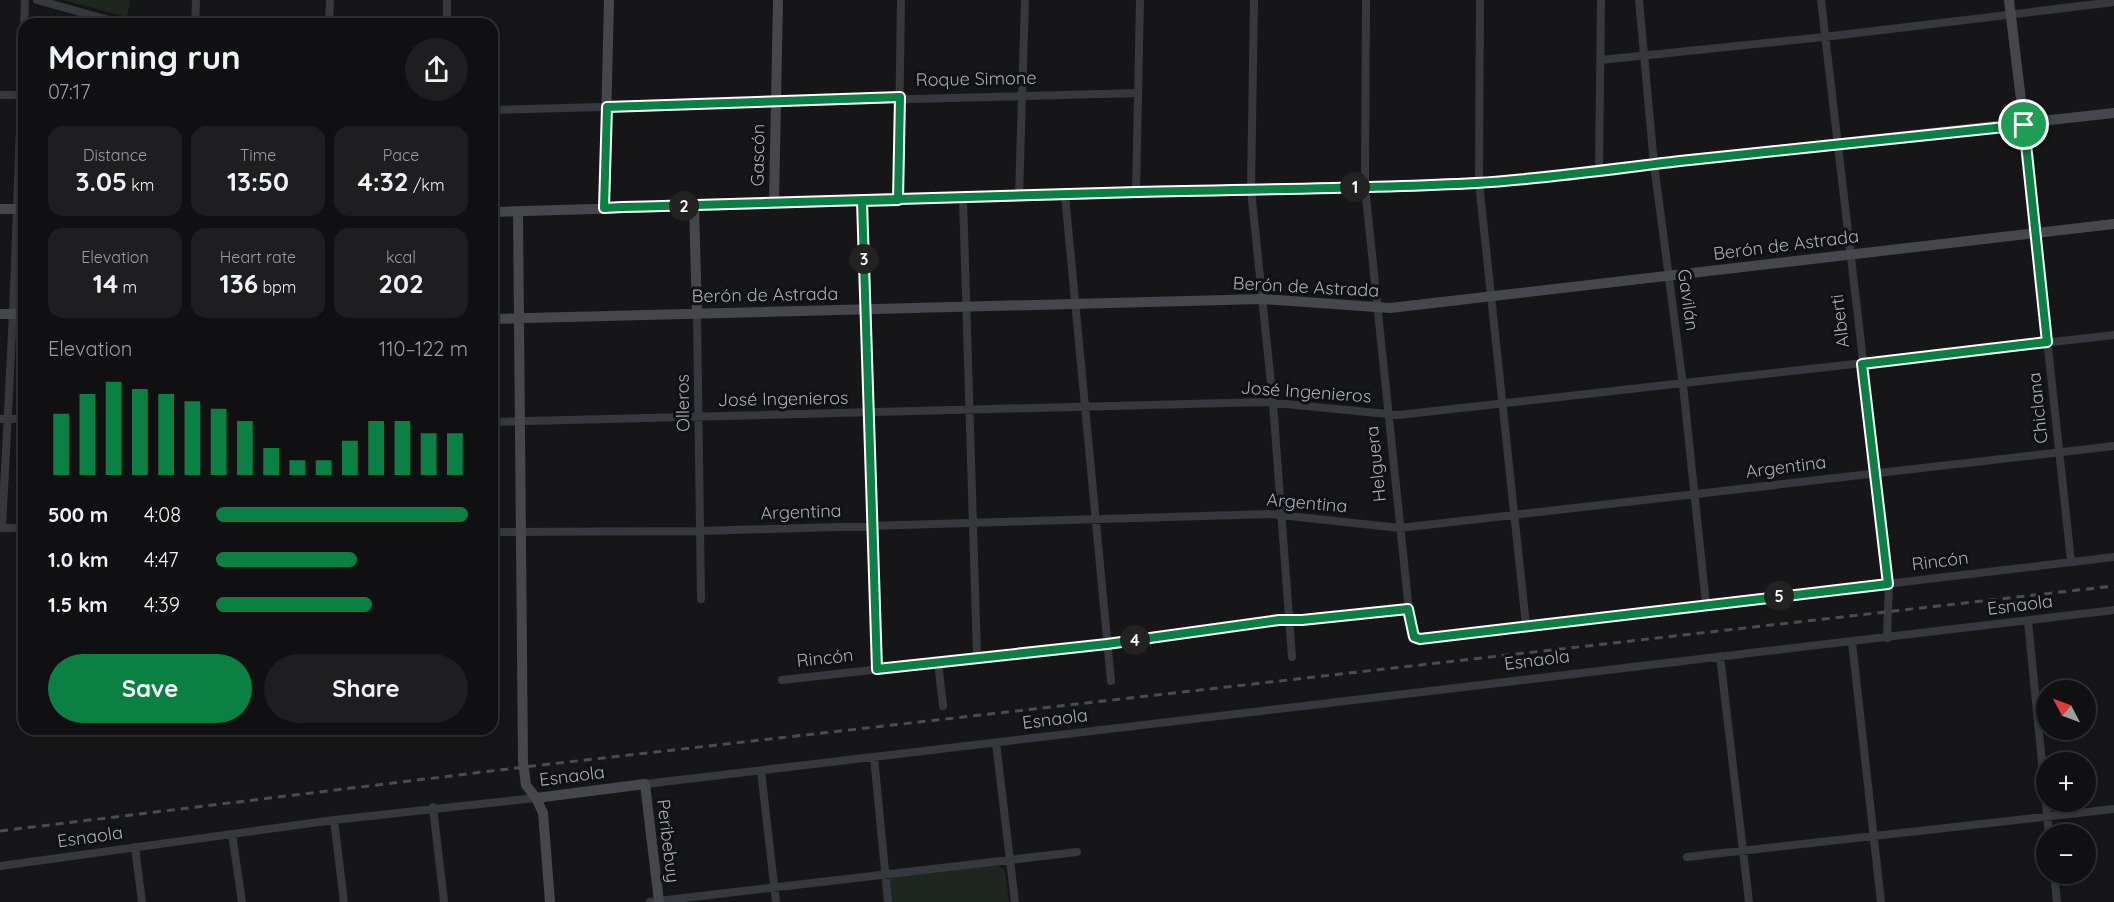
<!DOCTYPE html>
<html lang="en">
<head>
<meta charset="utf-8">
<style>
	:root { --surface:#101012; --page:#1e1e20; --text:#f1f3f6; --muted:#9c9d9f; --line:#303032; --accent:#0b8043 }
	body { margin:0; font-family:Quicksand,sans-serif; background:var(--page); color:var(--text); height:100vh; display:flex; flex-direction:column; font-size:22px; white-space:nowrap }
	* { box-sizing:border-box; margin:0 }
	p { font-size:20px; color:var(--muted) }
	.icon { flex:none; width:33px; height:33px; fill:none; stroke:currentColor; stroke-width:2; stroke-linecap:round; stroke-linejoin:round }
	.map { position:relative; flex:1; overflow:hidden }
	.panel { position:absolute; left:18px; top:18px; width:480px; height:717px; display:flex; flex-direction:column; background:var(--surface); border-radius:18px; box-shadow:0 3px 9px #0003,0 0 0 2px var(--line) }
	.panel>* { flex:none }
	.needle { width:39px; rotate:311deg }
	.tools { position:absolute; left:2036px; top:680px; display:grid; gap:12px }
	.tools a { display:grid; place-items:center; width:60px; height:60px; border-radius:50%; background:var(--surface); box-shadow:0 3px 9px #0003,0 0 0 2px var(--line); font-size:30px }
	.pin { position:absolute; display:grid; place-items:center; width:51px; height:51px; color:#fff; margin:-26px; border:3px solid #fff; border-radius:50%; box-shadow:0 2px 6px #0007 }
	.km { position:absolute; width:30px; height:30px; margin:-15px; border-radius:50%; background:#222; color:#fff; font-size:16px; line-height:30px; text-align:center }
	.round { display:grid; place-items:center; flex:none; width:63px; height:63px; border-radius:32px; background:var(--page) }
	.summary { display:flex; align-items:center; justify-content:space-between; height:102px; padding:0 30px }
	h1 { font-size:33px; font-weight:700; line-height:45px }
	.figures { display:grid; grid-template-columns:repeat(3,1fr); gap:9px; height:102px; padding:6px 30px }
	.figures div { display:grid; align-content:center; border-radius:15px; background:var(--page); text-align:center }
	.figures b { font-size:26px; font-weight:700 }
	.figures small { font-size:16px; font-weight:400 }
	.figures p { font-size:16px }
	.chart { height:168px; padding:12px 30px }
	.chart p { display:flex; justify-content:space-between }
	.chart svg { width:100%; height:108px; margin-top:6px; stroke:var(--accent); stroke-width:6 }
	.button { display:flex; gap:12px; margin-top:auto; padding:12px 30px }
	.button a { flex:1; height:69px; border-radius:36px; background:var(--accent); color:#fff; font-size:24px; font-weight:700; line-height:69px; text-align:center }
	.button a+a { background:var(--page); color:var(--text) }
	ul { padding:0 30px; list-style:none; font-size:20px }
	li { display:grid; grid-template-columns:96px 72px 1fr; align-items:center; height:45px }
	li i { height:15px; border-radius:8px; background:var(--accent) }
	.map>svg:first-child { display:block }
</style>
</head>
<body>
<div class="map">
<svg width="2114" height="902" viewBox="0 0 2114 902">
	<rect width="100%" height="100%" fill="#161618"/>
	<path fill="#1e261f" d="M63 0H130L127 17Z
		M998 865 1005 870 1009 902H889L886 883 890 877Z"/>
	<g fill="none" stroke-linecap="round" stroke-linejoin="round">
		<path stroke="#37383d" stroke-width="8" d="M37 0 123 24
			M1254 0 1251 190 1273 403 1292 657
			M1366 0 1365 187 1411 630 1414 637 1420 639 2114 557
			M1480 0 1479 183 1526 625
			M1639 0 1654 164 1683 385 1706 604
			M1821 0 1889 583 1887 638
			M195 24 196 0
			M329 24 330 0
			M447 24V0
			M1601 60 1824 37 2114 2
			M0 95H24
			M492 110 1138 93
			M2024 125 2071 561
			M1599 170 1601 0
			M1136 192 1140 0
			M1065 195 1111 681
			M1019 196 1025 0
			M963 198 977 656
			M898 199 901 0
			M862 201 877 669
			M697 314 701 599
			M0 419H24
			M492 422 1264 402 1398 415 2114 335
			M0 528H24
			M2 528 13 314 25 0
			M492 532 701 531 1271 514 1400 528 2114 446
			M2028 621 2049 834
			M1852 642 1881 902
			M1720 656 1749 902
			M938 662 943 706
			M782 680 1107 644 1279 620H1302L1408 609
			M996 743 1015 902
			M874 757 888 902
			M761 771 776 902
			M645 784 2114 610
			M433 807 444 902
			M334 820 344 902
			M232 834 242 902
			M135 847 142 902
			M1687 857 2114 809
			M0 866 334 820 536 798
			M2054 873 2057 902
			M650 902 1077 852"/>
		<path stroke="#45474d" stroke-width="10" d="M2009 0 2024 125
			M774 203 778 0
			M694 206 697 314
			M604 208 609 0
			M0 209H24
			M492 212 1479 183 2114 113
			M518 212 523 762 526 785 536 798 543 813 550 902
			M0 314H24
			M492 319 1262 299 1390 308 2114 224
			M536 798 645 784 659 902"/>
		<path stroke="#4a4c52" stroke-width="3" stroke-dasharray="8 6" stroke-linecap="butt" d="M0 831 524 767 2114 586"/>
	</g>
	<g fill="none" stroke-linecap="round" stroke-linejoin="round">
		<defs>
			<path id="route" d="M2024 125C1909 137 1794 149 1680 161 1612 169 1544 179 1476 183 1363 189 1250 189 1137 192 966 197 794 203 622 207L604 208 607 107 900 97 898 200 862 201 877 669 1107 644 1279 620H1302L1408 609 1414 637 1420 639 1888 584 1862 364 2047 342 2024 125"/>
		</defs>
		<use href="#route" stroke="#fff" stroke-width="12"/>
		<use href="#route" stroke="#0b8043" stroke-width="8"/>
	</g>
	<g text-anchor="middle" stroke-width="6" stroke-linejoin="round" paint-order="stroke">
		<g font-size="18" fill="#a8adb8" stroke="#111113">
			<text transform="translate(976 79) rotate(-1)" y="6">Roque Simone</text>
			<text transform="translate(758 155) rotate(-89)" y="6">Gascón</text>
			<text transform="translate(1786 245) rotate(-7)" y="6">Berón de Astrada</text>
			<text transform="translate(1306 287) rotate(3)" y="6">Berón de Astrada</text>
			<text transform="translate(765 295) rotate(-1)" y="6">Berón de Astrada</text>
			<text transform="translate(1688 300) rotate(82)" y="6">Gavilán</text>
			<text transform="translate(1840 321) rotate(-97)" y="6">Alberti</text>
			<text transform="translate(1306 392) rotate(4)" y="6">José Ingenieros</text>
			<text transform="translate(783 399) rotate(-1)" y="6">José Ingenieros</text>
			<text transform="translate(683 403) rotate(-91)" y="6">Olleros</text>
			<text transform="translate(2038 408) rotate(-96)" y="6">Chiclana</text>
			<text transform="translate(1376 464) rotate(-96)" y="6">Helguera</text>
			<text transform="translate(1786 467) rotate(-7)" y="6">Argentina</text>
			<text transform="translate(1307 503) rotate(5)" y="6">Argentina</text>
			<text transform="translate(801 512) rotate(-2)" y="6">Argentina</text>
			<text transform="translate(1940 561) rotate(-7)" y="6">Rincón</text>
			<text transform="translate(2020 605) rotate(-7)" y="6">Esnaola</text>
			<text transform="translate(825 658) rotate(-6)" y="6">Rincón</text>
			<text transform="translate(1537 660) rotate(-7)" y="6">Esnaola</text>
			<text transform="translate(1055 719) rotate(-7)" y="6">Esnaola</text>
			<text transform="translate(572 776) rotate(-7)" y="6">Esnaola</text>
			<text transform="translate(90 837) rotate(-8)" y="6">Esnaola</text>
			<text transform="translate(668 841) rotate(83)" y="6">Peribebuy</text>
		</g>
	</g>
</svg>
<div class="tools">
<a><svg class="needle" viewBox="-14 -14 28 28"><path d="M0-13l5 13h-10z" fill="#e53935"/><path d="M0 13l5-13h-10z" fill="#9c9d9f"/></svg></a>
<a>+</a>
<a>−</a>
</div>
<div class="pin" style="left:2024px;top:125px;background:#1e9e55"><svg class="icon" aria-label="arrive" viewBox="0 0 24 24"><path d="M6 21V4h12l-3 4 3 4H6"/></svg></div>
<b class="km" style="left:1355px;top:187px">1</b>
<b class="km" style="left:684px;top:206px">2</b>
<b class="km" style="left:864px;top:259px">3</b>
<b class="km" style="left:1135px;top:640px">4</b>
<b class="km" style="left:1779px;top:596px">5</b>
<section class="panel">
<div class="summary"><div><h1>Morning run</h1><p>07:17</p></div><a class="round"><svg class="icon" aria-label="share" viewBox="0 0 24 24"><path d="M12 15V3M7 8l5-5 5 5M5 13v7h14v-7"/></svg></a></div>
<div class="figures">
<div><p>Distance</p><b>3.05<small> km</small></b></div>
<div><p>Time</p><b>13:50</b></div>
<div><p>Pace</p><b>4:32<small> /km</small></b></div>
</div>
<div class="figures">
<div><p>Elevation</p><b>14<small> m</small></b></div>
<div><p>Heart rate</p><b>136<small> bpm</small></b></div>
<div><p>kcal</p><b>202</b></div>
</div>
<div class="chart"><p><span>Elevation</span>110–122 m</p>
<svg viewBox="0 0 160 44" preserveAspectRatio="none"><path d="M5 44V19M15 44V11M25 44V6M35 44V9M45 44V11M55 44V14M65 44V17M75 44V22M85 44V33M95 44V38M105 44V38M115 44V30M125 44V22M135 44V22M145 44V27M155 44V27"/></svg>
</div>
<ul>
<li><b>500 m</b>4:08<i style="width:100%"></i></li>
<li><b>1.0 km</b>4:47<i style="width:56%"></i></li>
<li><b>1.5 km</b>4:39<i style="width:62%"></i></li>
</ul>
<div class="button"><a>Save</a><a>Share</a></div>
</section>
</div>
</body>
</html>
